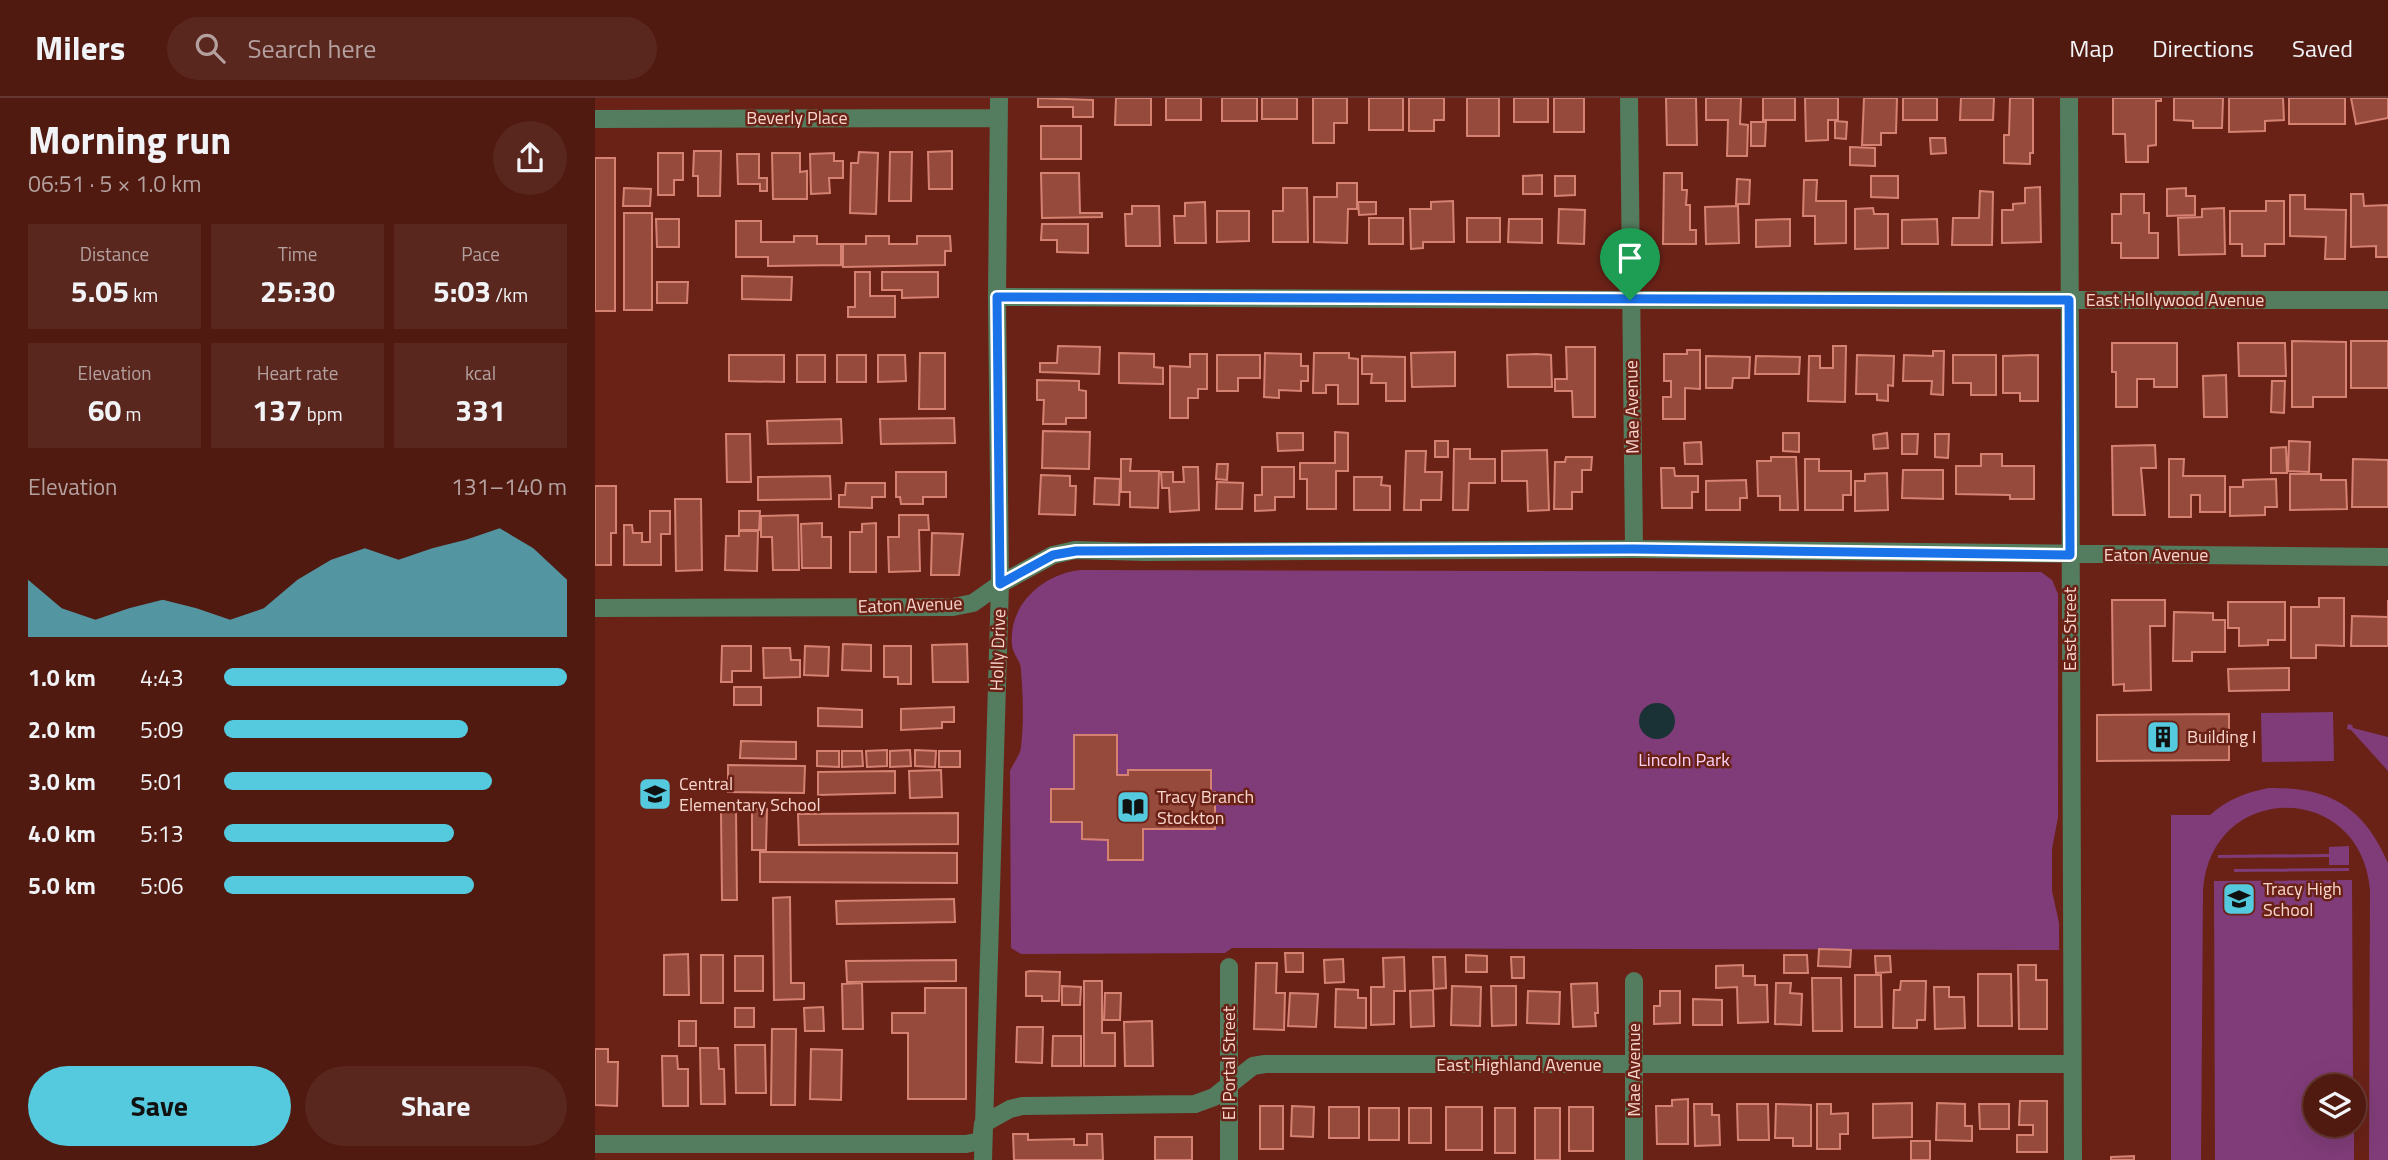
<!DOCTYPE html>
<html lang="en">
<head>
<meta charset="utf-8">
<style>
	:root { --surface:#501a11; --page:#5a271f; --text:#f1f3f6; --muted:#b4a19f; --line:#673831; --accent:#55cadf }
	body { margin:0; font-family:"Titillium Web",sans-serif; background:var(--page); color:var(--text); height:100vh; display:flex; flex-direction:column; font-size:26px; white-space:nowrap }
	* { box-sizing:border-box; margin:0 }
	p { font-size:23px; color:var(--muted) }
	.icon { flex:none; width:38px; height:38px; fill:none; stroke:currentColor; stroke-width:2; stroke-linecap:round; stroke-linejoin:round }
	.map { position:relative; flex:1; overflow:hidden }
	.panel { display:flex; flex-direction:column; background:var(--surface); width:595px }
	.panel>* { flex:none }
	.tools { position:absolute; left:1708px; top:976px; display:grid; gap:14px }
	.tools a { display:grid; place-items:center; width:63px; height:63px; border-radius:50%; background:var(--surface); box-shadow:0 7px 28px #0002,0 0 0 2px var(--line); font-size:35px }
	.pin { position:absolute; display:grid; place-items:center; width:60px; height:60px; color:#fff; margin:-72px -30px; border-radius:50% 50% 50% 0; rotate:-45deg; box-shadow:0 0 7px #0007 }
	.pin .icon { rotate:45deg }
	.round { display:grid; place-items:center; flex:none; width:74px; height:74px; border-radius:37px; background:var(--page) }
	.head { display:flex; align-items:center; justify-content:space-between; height:119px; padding:0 28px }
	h1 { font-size:38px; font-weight:700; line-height:52px }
	.stats { display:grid; grid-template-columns:repeat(3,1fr); gap:10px; height:119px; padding:7px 28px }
	.stats div { display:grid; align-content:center; border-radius:0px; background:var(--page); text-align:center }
	.stats b { font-size:30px; font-weight:700 }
	.stats small { font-size:19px; font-weight:400 }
	.stats p { font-size:19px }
	.chart { height:196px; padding:14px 28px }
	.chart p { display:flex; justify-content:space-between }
	.chart svg { width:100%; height:126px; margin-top:7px; fill:var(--accent); opacity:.7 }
	.primary-button { display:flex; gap:14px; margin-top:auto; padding:14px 28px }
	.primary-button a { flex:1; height:80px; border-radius:42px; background:var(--accent); color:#111; font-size:28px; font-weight:700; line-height:80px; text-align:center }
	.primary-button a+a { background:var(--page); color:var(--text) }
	ul { padding:0 28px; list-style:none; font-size:23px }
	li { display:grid; grid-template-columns:112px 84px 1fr; align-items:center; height:52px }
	li i { height:18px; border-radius:9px; background:var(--accent) }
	header { display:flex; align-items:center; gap:42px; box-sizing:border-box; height:98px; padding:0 35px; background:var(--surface); border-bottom:2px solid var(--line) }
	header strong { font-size:33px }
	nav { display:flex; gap:38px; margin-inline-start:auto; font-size:24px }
	.search { width:490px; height:63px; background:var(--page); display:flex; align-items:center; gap:18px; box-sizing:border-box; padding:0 24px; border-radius:38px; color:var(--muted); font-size:26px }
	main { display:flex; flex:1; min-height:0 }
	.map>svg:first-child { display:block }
</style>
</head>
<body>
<header>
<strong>Milers</strong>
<div class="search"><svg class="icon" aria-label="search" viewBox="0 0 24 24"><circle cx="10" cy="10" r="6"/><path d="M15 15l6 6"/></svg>Search here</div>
<nav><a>Map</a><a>Directions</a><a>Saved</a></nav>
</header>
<main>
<section class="panel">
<div class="head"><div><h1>Morning run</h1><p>06:51 · 5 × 1.0 km</p></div><a class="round"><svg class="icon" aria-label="share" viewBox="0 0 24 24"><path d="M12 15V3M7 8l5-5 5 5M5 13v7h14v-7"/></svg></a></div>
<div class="stats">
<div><p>Distance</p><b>5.05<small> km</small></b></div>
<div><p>Time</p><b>25:30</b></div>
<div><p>Pace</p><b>5:03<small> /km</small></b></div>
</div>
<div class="stats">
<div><p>Elevation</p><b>60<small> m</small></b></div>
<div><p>Heart rate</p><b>137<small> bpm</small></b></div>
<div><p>kcal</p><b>331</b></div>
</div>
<div class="chart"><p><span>Elevation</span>131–140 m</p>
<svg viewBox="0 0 160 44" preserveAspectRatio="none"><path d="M0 44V24L10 34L20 38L30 34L40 31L50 34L60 38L70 34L80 24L90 17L100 13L110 17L120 13L130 10L140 6L150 13L160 24V44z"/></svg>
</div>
<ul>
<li><b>1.0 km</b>4:43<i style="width:100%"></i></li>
<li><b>2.0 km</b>5:09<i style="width:71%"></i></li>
<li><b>3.0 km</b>5:01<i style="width:78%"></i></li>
<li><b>4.0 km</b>5:13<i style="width:67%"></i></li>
<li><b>5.0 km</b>5:06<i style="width:73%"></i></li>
</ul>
<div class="primary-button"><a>Save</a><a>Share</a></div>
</section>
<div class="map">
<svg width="1793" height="1062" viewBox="0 0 1793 1062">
	<rect width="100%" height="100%" fill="#6a2217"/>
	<path fill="#803c79" d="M487 472 1446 474 1457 482 1463 496V719L1457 751V793L1464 825V852L637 850 630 855 426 856 416 850 415 673C418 665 425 658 426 649 429 624 428 597 426 572 426 563 418 557 417 547 413 506 449 475 487 472Z
		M1738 614 1739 663 1667 664 1666 615Z
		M1753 626 1757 627 1758 630 1793 639V673L1756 632 1752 631Z
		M1673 690C1734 689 1768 708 1793 765V1062H1774L1775 792C1766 682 1616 683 1608 792L1606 1062H1576V717H1615C1633 701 1650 695 1673 690Z
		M1754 748V767H1734V759L1623 760V757L1734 756V749Z
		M1754 770V773L1639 774V771Z
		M1757 782 1758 989H1720V1027H1759V1062H1620L1619 783Z"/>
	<path fill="#1a3135" d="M1044 623a18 18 0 1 1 36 0a18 18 0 1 1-36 0Z"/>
	<path fill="#964a3c" stroke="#d58272" stroke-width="2" d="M443 0 498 2V19H478V9H443Z
		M521 0H556V27H520Z
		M571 0H606V22H571Z
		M627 0H662V23H627Z
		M667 0H702V21H667Z
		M718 0H752V25H739V45H718Z
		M774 0H808V32H774Z
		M814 0H849V22H839V33H814Z
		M872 0H904V38H872Z
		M919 0H953V24H919Z
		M959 0H989V34H959Z
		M1071 0H1101L1102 47H1072Z
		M1111 0H1146L1145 26 1153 27 1152 58H1132L1133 22H1111Z
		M1168 0H1200V22H1168Z
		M1210 0H1243V22H1233V42L1211 43Z
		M1269 0H1302L1301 35H1286V47H1267Z
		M1308 0H1342V22H1308Z
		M1366 0H1399L1398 22H1365Z
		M1415 0H1438V55H1435V66L1409 65V37H1414Z
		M1518 0H1566V3H1561V47L1553 48V64H1531L1530 36H1518Z
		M1579 0H1628L1627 30H1598V23L1579 22Z
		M1634 0H1688L1689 22 1670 23V33L1634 34Z
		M1694 0H1750V26H1694Z
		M1756 0H1793V20L1761 26Z
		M1240 23 1252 24 1251 41 1240 40Z
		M1156 24H1171L1170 48H1156Z
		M446 28H486V61H446Z
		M1335 40H1350L1351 55 1336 56Z
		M1255 49 1280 50V68L1255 67Z
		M99 53H126L125 98H103V78H98Z
		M357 53V91H334L333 54Z
		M264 54 283 55 281 116 255 115 256 65H263Z
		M295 54H317L316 103H294Z
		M63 55H88V82H79V97H63Z
		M177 55H205V74L212 73V101H178Z
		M239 55V63H248V80H234L235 95 216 96 215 56Z
		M142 56H164V80H172V93H165V86H143Z
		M0 60H20V213H0Z
		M446 75H484L485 115H507V119L447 120Z
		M1069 75H1087V92H1092L1091 107H1095V132H1101V146H1068Z
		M947 77V96H928V78Z
		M960 78H980V97L960 98Z
		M1276 78H1303V100L1276 99Z
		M1142 81 1155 82 1154 106H1141Z
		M1209 82H1222L1221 103H1251V145L1220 146V118H1208Z
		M742 85H762V111H753L752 145 719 144V99H742Z
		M1445 89 1446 144 1407 145V112H1418V106L1430 105V90Z
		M29 90 56 91 55 108H28Z
		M688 90H712L713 144H678V113H688Z
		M1591 90V98H1600V117L1572 118V91Z
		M1385 93 1398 94 1397 147H1357L1358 120H1384Z
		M1526 96H1549V115H1554V135H1563V160H1526V145H1517V116H1526Z
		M1756 96H1768L1769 108 1793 107V159H1781V148L1756 149Z
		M1695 97H1710V111L1751 112 1750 161H1730L1731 139 1695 138Z
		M858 103 859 144H828V150L816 151 815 111H836V104Z
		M1671 103H1689V146H1670V158H1647V146H1635V113H1671Z
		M610 104 611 145H580L579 118H590V105Z
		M763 104H781V116L764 117Z
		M537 108H564L565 148H531L530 116H537Z
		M1143 108 1144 145 1111 146 1110 109Z
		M1278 110 1279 116H1293V150L1260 151V111Z
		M1629 110 1630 156 1584 157 1583 120 1607 119V111Z
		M964 111 990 112 989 146 963 145Z
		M622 113H654V143L622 144Z
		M29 115H57V212H29Z
		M774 120H808V146H774Z
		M872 120H905V144H872Z
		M61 121H84V149H62Z
		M914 121H947V145L913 144Z
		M1195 121V148L1161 149V122Z
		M1342 121 1343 146H1307V122Z
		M141 123H166V144H199V138H222V146H246V167L173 168V159H141Z
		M447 126H493V155L462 154V142H446Z
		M271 138H294V146H322V138H355L356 153H350V167L248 169V146H271Z
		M260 174H275V198H300V219H253V209H260Z
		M287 174H343V199L307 200V192H287Z
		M147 178 197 179 196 202 147 201Z
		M62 184H93L92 205H62Z
		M1697 243 1751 244V299H1718V309H1697Z
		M1756 243H1793V290H1756Z
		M1517 245H1582V289H1559V281H1542V309H1521V274H1517Z
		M1643 245H1690L1691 278H1644Z
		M463 248 505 249 504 276 445 274V265H462Z
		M1238 248H1251L1250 304 1213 303 1214 258H1225V270H1238Z
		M971 249H1000V319H978L977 293H960V281H972Z
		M1092 252H1105V291L1090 290V321H1068V299H1076V283H1069V256H1092Z
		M1338 253H1349L1348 297 1336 296 1337 283H1308L1309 257 1338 258Z
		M860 254V288L817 289 816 255Z
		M325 255H350V311H324Z
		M524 255 559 256V269L568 270V286L524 285Z
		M670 255 706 256V268H713V283H706V293L684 292V300L669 299Z
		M719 255H754V260L763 261V306H743V287H731V295H718Z
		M595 256H612V291H603V300H593V320H575V268L595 269Z
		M941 256 956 257 957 289H913L912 257Z
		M134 257H189V284L134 283Z
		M202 257H230V284H202Z
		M242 257H271V284H242Z
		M283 257H310L311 283 283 284Z
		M622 257H665V280H643V293H622Z
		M1262 257 1299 258 1298 288 1293 287V303L1282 302V296H1261Z
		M1358 257H1401V297H1376V285H1358Z
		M1443 257V303H1425V295H1408V258Z
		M767 258 810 259V303H791V285H776L777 276H767Z
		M1111 258 1155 259 1154 280H1138L1137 290H1111Z
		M1161 258 1205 259 1204 276H1160Z
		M1631 277 1632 319H1609L1608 278Z
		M442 282 484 283V292L491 293V320H471V326H448L449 302H442Z
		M1677 283H1690L1689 315 1676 314Z
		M359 320 360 345 286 346 285 321Z
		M246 321 247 345 173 346 172 323Z
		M448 333 495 334 494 371 447 370Z
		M740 334 753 335V373H741V411H712V381H705V365H740Z
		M682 335H708V352L683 353Z
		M1188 335H1204V354L1188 353Z
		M1292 335 1293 350 1279 351 1278 337Z
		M131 336H155L156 384H132Z
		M1307 336H1323L1322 356H1307Z
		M1340 336H1354L1353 360 1340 359Z
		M840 343H853V359H840Z
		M1694 343 1715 344 1714 374 1693 373Z
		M1106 344 1107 366H1090L1089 345Z
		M1560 347 1561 370H1546L1550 417H1518L1517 348Z
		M1691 349 1692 375H1676V350Z
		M859 351H875V361H900V385H874L873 412H858Z
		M952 352 954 412 933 413 932 383H907V353Z
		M811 353H831L830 374H847L846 402H826V412H809Z
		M1386 356H1407V368H1439V401H1415V397L1361 396V368H1386Z
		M971 359H997L996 372H987V394H977V411H959L960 364H970Z
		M1176 359H1201L1203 412H1185V398H1163L1162 363H1176Z
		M526 361H536L535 373H564L563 410 535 409V394H526Z
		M1210 361H1224V373H1256V397H1248V412H1210Z
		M1574 361H1589L1588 378H1630V414H1605V397H1596V419H1574Z
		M1758 361 1793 362V409H1757Z
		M622 366H633L632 382 621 381Z
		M588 369H603L604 412 575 414 574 390H567L566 374H578V384H589Z
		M667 369H699V399H680V412L660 413V397H667Z
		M1066 370H1079L1080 378H1103V394H1097V410H1067Z
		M1308 372H1348V401L1307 400Z
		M301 374H351V399H328V406H306L305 399H301Z
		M1292 375 1293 412 1260 413V383H1270V376Z
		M1695 376H1726V382H1751L1752 411 1695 412Z
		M446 377 475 378V388H481L480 417 444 416Z
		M235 378 236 401 163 402V379Z
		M759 379H787L786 387 795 388V412H759Z
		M500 380 525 381 524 407 499 406Z
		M1681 381 1682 409H1670V417L1635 418V389H1648V382Z
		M1151 382 1152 400H1145V412H1111V383Z
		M622 384 648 385 647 411H621Z
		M251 385H290V399H277V410L244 409V397H250Z
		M0 388H21V435H16V467H0Z
		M80 401H106L107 472 81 473Z
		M55 413H75V436H66V467H29V427H37L38 435H47V444H55Z
		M144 413H165L164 432H144Z
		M203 417 204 472H178L177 439H166V418Z
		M304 417H333L334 432H324L325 473 294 474 293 439H304Z
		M227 425V439H236V470H207L206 426Z
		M281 425V474H255V434H267V426Z
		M144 433H163L162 473 130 472 131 438H144Z
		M337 435 368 436 364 477H336Z
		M1724 500H1749V548L1721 547V560H1696V509H1724Z
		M1517 502H1570V528H1555L1556 592 1529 593V586L1518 587Z
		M1793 502V548H1756L1757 518 1793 519Z
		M1633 504H1690V542H1673V547L1644 548V530H1633Z
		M1579 514 1618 515V522H1630V554H1597V563H1578Z
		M248 546 276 547V573L247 572Z
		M372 546 373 584H338L337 547Z
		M127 548H156V573H137V584H126Z
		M210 548 234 549 233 578 209 577Z
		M289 548H316V586H303V579H289Z
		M168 550H195L196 562H205V579L169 580Z
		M1694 570V592L1634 593 1633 571Z
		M139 589H166V607H139Z
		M359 609V624H347V630L306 632V611Z
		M223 610 267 612V629L223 628Z
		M1634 616V662L1502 663V617Z
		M479 637H522V677H533V672H616V694H620V731H548V762H513V742L487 741V724H456V691H479Z
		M146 643 201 644V661L145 660Z
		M292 652V668L272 669 271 653Z
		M315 652 316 668 295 669V653Z
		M320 652 341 653 340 669 320 668Z
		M222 653H244V669L222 668Z
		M247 653H267L268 668 247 669Z
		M344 653H365V669H344Z
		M133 667 210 668 209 695 133 694Z
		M346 672 347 699 315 700 314 673Z
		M300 673V695L223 697V674Z
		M157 711H172L171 752H157Z
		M126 713H141L142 802H127Z
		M363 715V746L204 747 203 716Z
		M165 754 362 755V785L165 784Z
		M195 799 196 885H209V901L179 902 178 800Z
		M359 801 360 824 242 826 241 803Z
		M1224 851 1256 852 1255 869 1223 868Z
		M690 855H708V874H691Z
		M93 856 94 897H69V857Z
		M106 857H128V905H106Z
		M871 857 892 858V874H871Z
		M1189 857H1212L1213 875H1189Z
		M140 858H168V893H140Z
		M1280 858H1295L1296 874 1281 875Z
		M809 859 810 893H799V926L776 927V889H789L788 860Z
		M838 859H850L851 890 839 891Z
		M916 859H929V880H917Z
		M748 861 749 884 730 885 729 862Z
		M361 862V883L252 884 251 863Z
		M661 865H682L681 895H690L689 932 659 931Z
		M1148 867V878H1160V887H1172L1173 924 1143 925 1142 889 1121 890V868Z
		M1423 867H1441V882H1452V931H1424Z
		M435 873 465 874 464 903H447V898H431V874Z
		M1383 876H1416L1417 928H1383Z
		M1260 877H1286L1287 929H1260Z
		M1217 880H1246L1247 933H1218Z
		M489 883H507V935H520V968H489Z
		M1306 883H1331L1330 922H1322V930H1298L1299 892H1305Z
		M267 885 268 931H248L247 886Z
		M1002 885 1003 915H1000L1001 928 978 929 976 886Z
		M1181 885H1196L1195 895 1207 896 1206 927 1180 926Z
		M467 888 486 889 485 907H467Z
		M857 888 886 889 885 928 856 927Z
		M896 888H921V927L897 928Z
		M1339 889H1354V899H1369L1370 930 1340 931Z
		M330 890H371V1001H313V935H297V915H330Z
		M741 891 763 892V900H771V930L740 929Z
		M838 892 839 928 816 929 815 893Z
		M933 893 965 894 964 926 932 925Z
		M1065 893H1085V925L1059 926V908H1065Z
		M510 895H526L525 922H509Z
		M695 895 723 896 721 929 693 928Z
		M1098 901 1127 902V927H1098Z
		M228 909 229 933H210L209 910Z
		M140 910H159V929H140Z
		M84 923H101V948H84Z
		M557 923 558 968H530L529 924Z
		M422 929H448L447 965 421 964Z
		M177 931H201L200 1007H176Z
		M458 938H486V968H457Z
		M140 947H170L171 995H141Z
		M105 950H123L124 971H129L130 1006H106Z
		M0 951H13V964H23L22 1008 0 1007Z
		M216 951 247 952 246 1002 215 1001Z
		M67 958H82L83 971H93V1008H68Z
		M1093 1001V1046H1062L1061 1008H1077V1002Z
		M1425 1003H1452V1054H1422V1037H1438V1027H1424Z
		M1317 1005V1039L1278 1040V1006Z
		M1342 1005 1370 1006V1028H1377V1043L1341 1042Z
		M1099 1006H1117V1017H1124L1125 1047 1100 1048Z
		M1142 1006H1173L1174 1042H1143Z
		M1181 1006 1216 1007V1048H1198V1040H1180Z
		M1222 1006H1236V1016L1253 1015V1036H1245V1051H1222Z
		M1384 1006H1414V1031H1385Z
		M665 1008H688V1051H665Z
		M697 1008 719 1009 718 1039 696 1038Z
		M734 1009H764V1040H734Z
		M851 1009H887V1052H851Z
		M974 1009H998V1053H974Z
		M774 1010H804V1042H774Z
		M814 1010H836V1045H814Z
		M900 1010H920V1055H900Z
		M940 1010H965V1062H940Z
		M418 1036H433V1042L479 1041V1047H492V1036H507L508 1062H419Z
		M560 1039H597V1062H560Z
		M1316 1043H1335V1062H1316Z
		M1539 1058V1062H1516V1059Z"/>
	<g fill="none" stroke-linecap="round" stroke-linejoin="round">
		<path stroke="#547c5e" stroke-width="18" d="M1034 0 1039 451
			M1474 0 1478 1062
			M0 21 404 20
			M402 199 1035 202H1793
			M0 510 358 509 378 505 405 486 458 457 480 452 550 454 1039 451 1793 459
			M634 869V1062
			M0 1046H371L386 1043 388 1026 415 1011 427 1008 600 1006 619 999 658 968 670 966H1477
			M388 1062 405 486 402 199 404 0
			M1039 1062V883"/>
	</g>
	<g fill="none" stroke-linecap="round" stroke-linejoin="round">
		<defs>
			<path id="route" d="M402 199 1474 202 1475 457 1038 451 481 453 458 457 405 486Z"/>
		</defs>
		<use href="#route" stroke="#fff" stroke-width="14"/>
		<use href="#route" stroke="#1a73e8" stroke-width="9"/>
	</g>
	<defs>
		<symbol id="building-square" viewBox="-11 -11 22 22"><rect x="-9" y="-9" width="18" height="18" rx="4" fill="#55cadf" stroke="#6a2217"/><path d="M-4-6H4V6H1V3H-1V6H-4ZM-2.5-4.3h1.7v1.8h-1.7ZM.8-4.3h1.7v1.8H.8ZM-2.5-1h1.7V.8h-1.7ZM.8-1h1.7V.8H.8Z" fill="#111"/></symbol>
		<symbol id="school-square" viewBox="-11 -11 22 22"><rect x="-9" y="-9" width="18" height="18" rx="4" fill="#55cadf" stroke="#6a2217"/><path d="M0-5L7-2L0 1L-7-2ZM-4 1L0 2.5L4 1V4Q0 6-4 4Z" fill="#111"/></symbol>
		<symbol id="library-square" viewBox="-11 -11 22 22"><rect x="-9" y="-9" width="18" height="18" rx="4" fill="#55cadf" stroke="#6a2217"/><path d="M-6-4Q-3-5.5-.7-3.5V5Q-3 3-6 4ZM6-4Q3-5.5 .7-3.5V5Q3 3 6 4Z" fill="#111"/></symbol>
	</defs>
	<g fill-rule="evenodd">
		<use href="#building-square" x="1549" y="620" width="38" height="38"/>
		<use href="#school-square" x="41" y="677" width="38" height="38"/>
		<use href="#library-square" x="519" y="690" width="38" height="38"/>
		<use href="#school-square" x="1625" y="782" width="38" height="38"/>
	</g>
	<g text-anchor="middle" stroke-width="5" stroke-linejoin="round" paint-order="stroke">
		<g font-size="18" fill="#f9d5cd" stroke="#6a2217">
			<text x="202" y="26">Beverly Place</text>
			<text x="1580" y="208">East Hollywood Avenue</text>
			<text transform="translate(1037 309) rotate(-91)" y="6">Mae Avenue</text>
			<text x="1561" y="463">Eaton Avenue</text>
			<text transform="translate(315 507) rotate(-2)" y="6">Eaton Avenue</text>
			<text transform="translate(1475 531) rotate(-90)" y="6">East Street</text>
			<text transform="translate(403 552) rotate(-88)" y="6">Holly Drive</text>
			<text transform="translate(634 965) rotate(-90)" y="6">El Portal Street</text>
			<text x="924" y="973">East Highland Avenue</text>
			<text transform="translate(1039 972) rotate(-90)" y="6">Mae Avenue</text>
		</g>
		<g font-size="18" fill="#f9d5cd" stroke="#6a2217" text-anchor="start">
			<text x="1592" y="645">Building I</text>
			<text x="84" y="692">Central<tspan x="84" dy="21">Elementary School</tspan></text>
			<text x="562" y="705">Tracy Branch<tspan x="562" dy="21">Stockton</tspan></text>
			<text x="1668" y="797">Tracy High<tspan x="1668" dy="21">School</tspan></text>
		</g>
		<g font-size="18" fill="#fdd0f6" stroke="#6a2217">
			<text x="1089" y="668">Lincoln Park</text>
		</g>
	</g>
</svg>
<div class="tools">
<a><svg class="icon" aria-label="layers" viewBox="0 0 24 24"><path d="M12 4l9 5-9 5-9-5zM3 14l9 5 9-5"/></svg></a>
</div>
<div class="pin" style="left:1035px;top:202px;background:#1e9e55"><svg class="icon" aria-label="arrive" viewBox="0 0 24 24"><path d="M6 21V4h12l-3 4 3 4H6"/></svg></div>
</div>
</main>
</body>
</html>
